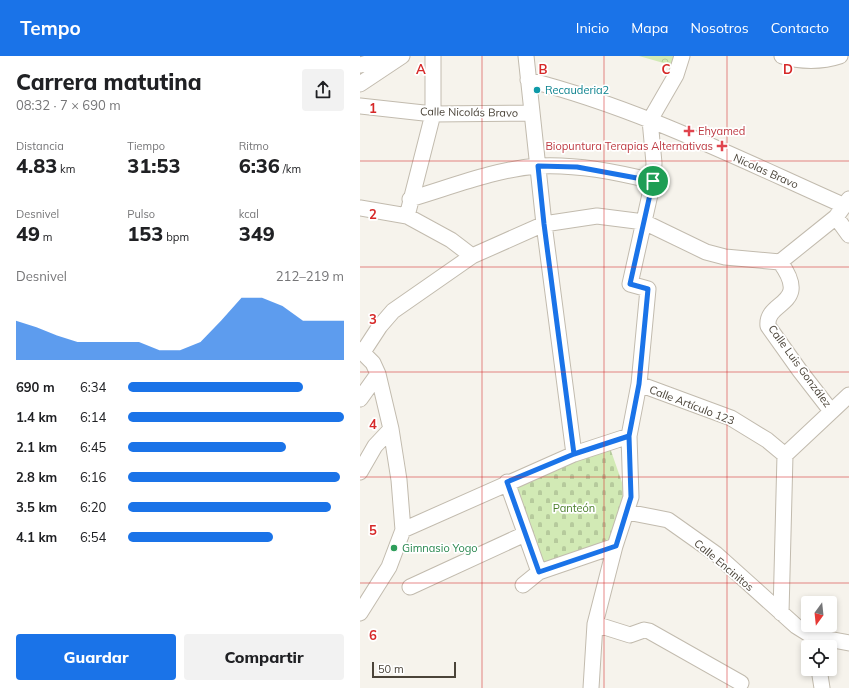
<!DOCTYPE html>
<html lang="es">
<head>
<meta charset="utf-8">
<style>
	:root { --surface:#fff; --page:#f2f2f2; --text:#202124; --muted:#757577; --accent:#1a73e8 }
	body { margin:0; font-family:Mulish,sans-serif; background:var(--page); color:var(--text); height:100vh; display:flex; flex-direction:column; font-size:15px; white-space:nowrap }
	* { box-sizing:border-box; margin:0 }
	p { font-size:13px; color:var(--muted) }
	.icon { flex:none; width:22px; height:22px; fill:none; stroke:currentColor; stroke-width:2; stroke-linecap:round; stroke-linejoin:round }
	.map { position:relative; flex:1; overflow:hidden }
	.side { display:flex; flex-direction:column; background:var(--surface); width:360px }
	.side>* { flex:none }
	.needle { width:26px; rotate:195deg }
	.controls { position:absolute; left:441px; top:540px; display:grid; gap:8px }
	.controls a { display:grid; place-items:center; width:36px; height:36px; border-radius:4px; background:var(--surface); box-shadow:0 2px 6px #0003; font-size:20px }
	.scale { position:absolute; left:12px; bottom:10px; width:84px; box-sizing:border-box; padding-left:4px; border:2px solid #4b4439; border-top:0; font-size:11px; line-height:14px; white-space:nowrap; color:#4b4439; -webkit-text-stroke:3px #fff; paint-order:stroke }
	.pin { position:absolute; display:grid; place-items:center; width:34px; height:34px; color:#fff; margin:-17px; border:2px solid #fff; border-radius:50%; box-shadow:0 1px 4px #0007 }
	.round { display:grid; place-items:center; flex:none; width:42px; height:42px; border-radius:4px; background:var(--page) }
	.summary { display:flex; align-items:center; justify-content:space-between; height:68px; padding:0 16px }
	h1 { font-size:22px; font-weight:800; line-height:30px }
	.stats { display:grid; grid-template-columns:repeat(3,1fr); gap:6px; height:68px; padding:4px 16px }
	.stats div { display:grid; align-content:center }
	.stats b { font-size:20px; font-weight:800 }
	.stats small { font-size:11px; font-weight:400 }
	.stats p { font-size:11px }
	.chart { height:112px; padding:8px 16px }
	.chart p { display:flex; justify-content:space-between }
	.chart svg { width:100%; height:72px; margin-top:4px; fill:var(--accent); opacity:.7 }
	.action { display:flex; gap:8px; margin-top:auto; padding:8px 16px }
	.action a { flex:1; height:46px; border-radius:4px; background:var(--accent); color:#fff; font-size:16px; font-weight:800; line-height:46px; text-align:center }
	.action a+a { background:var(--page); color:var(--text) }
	ul { padding:0 16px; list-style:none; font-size:13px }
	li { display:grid; grid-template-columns:64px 48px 1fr; align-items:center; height:30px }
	li i { height:10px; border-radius:5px; background:var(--accent) }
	header { display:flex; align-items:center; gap:24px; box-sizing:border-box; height:56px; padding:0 20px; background:var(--accent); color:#fff }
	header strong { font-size:19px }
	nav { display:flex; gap:22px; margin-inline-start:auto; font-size:14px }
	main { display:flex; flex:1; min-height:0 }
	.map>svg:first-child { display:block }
</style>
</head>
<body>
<header>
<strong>Tempo</strong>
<nav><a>Inicio</a><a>Mapa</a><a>Nosotros</a><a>Contacto</a></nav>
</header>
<main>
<section class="side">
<div class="summary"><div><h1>Carrera matutina</h1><p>08:32 · 7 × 690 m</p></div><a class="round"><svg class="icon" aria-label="share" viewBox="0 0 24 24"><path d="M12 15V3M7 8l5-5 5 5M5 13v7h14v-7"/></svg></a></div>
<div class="stats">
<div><p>Distancia</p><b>4.83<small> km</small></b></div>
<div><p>Tiempo</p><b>31:53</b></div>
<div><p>Ritmo</p><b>6:36<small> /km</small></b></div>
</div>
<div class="stats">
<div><p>Desnivel</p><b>49<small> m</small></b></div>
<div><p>Pulso</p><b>153<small> bpm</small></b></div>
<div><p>kcal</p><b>349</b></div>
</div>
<div class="chart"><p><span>Desnivel</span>212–219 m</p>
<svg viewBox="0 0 160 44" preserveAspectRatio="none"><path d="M0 44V20L10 24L20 29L30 33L40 33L50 33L60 33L70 38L80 38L90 33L100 20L110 6L120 6L130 11L140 20L150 20L160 20V44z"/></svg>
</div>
<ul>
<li><b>690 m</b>6:34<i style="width:81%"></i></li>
<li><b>1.4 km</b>6:14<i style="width:100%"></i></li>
<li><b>2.1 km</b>6:45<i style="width:73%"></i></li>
<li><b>2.8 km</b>6:16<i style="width:98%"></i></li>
<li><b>3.5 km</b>6:20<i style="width:94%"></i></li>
<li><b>4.1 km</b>6:54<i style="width:67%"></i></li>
</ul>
<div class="action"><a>Guardar</a><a>Compartir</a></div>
</section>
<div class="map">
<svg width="489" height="632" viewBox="0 0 489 632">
	<defs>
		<pattern id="cemetery-stones" width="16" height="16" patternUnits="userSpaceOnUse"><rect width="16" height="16" fill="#d2eab5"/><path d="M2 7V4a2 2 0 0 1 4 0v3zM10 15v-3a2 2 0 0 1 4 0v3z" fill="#b6ca9c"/></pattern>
		<pattern id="park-crowns" width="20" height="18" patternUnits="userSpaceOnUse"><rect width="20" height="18" fill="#d2eab5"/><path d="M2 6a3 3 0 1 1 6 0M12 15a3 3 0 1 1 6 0" fill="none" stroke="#b6ca9c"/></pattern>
	</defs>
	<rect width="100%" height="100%" fill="#f6f3ec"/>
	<path fill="url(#cemetery-stones)" d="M250 392 266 438 252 484 183 510 153 429Z"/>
	<path fill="url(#park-crowns)" d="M279 0H315L314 10Z"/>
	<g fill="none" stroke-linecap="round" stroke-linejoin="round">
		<defs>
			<path id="minor" d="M73 0V58L47 160 91 184 112 200
				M166 0 184 168 214 398
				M422 0C440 6 462 6 480 0
				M0 9 31 0
				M168 24C279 52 381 104 485 150
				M0 28 42 0
				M0 50 73 58 171 57
				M50 143C91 131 136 113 178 110 217 108 256 116 293 125
				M0 152 47 160
				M476 161 489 179
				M420 206C452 250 405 244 408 270L440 315 471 355
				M420 206 476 161 489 143
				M0 294 13 307 18 318 31 373 39 424 43 474 29 511 0 557
				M3 296 20 270 33 255 112 200 184 168 237 160 284 166 346 196 365 201 420 206
				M279 328 371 362 407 384 425 399
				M0 343 18 318
				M425 399 489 339
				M0 416 15 390 31 373
				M147 426 179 516
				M267 456 308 464 356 498 436 570 452 580 489 587
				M43 474 214 398 269 380
				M163 529 179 516 255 490
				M50 531 165 478
				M421 557 425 399
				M235 568 270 579 284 574 289 575 381 627
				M459 613 462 632
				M231 632 235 568 255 490 271 441 269 380 279 328 288 233 270 228 293 125 294 107 290 64 316 19 322 0"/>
		</defs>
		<use href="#minor" stroke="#c2bbae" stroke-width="17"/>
		<use href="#minor" stroke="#fff" stroke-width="15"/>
	</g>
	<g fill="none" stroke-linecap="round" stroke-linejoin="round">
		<defs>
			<path id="route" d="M293 125 270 228 288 233 279 328 269 380 214 398 147 426 179 516 256 490 271 441 269 380 214 398 184 168 178 110 217 111 293 125"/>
		</defs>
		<use href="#route" stroke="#fff" stroke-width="8"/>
		<use href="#route" stroke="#1a73e8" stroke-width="5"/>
	</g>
	<path fill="none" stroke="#d62828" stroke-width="1" stroke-opacity="0.55" d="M122 0V632M244 0V632M367 0V632M0 105H489M0 211H489M0 316H489M0 421H489M0 527H489"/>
	<circle fill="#0f9aa8" stroke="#fff" stroke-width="1.5" cx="177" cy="34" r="4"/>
	<g fill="#e0444e" stroke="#fff" stroke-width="1.5">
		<path d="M327 69h4v4h4v4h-4v4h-4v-4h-4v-4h4z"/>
		<path d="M360 84h4v4h4v4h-4v4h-4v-4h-4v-4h4z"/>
	</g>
	<circle fill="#2e9e5b" stroke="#fff" stroke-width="1.5" cx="34" cy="492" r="4"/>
	<g text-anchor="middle" stroke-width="3.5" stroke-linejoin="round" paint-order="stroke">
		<g font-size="11" fill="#0d838f" stroke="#fff" text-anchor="start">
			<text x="185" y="38">Recauderia2</text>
		</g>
		<g font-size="11" fill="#4b4439" stroke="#fff">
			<text transform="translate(109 56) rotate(1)" y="4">Calle Nicolás Bravo</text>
			<text transform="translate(406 115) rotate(24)" y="4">Nicolas Bravo</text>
			<text transform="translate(440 310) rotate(54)" y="4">Calle Luis González</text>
			<text transform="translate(332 349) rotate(21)" y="4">Calle Artículo 123</text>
			<text transform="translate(364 509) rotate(40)" y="4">Calle Encinitos</text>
		</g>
		<g font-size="11" fill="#be3a42" stroke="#fff" text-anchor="start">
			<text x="338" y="79">Ehyamed</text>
			<text x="353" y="94" text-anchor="end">Biopuntura Terapias Alternativas</text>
		</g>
		<g font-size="11" fill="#4a7f2a" stroke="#fff">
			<text x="214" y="456">Panteón</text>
		</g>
		<g font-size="11" fill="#27864d" stroke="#fff" text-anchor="start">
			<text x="42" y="496">Gimnasio Yogo</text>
		</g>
	</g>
	<g font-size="13" text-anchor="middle" font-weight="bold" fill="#d62828" stroke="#fff" stroke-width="3.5" stroke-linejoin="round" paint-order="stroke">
		<text x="61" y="18">A</text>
		<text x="183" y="18">B</text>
		<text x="306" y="18">C</text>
		<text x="428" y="18">D</text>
		<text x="13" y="57">1</text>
		<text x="13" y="163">2</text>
		<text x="13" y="268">3</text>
		<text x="13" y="373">4</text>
		<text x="13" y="479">5</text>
		<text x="13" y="584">6</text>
	</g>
</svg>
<div class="controls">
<a><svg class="needle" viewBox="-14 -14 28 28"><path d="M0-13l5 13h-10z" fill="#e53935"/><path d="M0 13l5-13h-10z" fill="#757577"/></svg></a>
<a><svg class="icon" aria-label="locate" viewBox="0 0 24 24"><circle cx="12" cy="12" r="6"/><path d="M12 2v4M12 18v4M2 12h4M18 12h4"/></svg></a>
</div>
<div class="scale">50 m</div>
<div class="pin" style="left:293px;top:125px;background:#1e9e55"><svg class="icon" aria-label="arrive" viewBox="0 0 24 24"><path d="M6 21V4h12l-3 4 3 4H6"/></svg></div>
</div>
</main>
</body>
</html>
